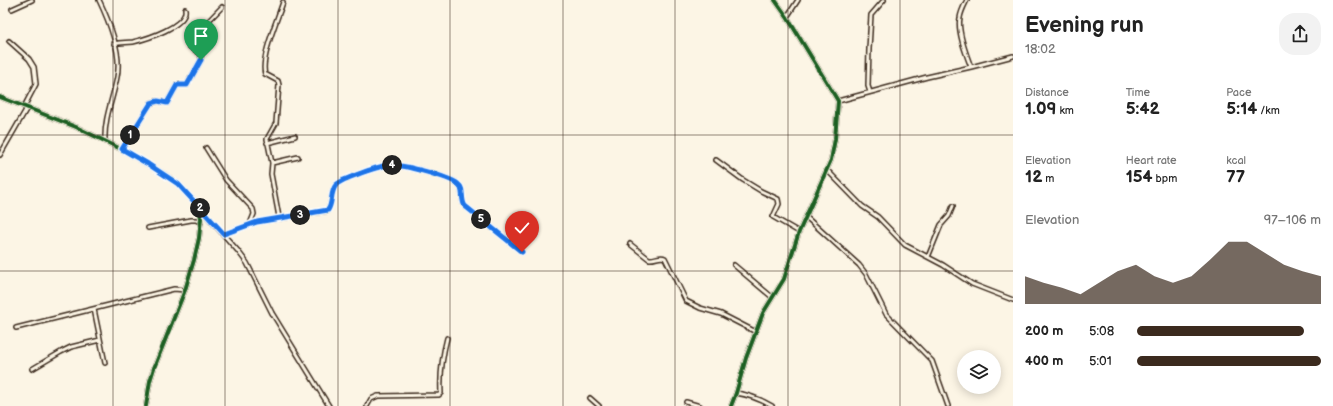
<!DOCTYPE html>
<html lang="en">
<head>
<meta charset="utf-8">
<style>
	:root { --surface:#fff; --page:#f2f2f2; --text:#222; --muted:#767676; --accent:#3b2a1e }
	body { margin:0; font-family:"Balsamiq Sans",sans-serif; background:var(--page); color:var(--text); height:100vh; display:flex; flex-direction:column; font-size:15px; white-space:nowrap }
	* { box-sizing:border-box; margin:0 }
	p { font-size:13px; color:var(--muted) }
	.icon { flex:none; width:22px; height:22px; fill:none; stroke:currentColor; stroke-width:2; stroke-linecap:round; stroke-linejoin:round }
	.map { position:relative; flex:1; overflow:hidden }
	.drawer { display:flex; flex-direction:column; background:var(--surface); width:320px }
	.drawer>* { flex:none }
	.fabs { position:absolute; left:957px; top:350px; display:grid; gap:8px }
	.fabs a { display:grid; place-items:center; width:44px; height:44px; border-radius:50%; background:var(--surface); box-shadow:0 2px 10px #0003; font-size:20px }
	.pin { position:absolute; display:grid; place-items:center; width:34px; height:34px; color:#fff; margin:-41px -17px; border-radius:50% 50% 50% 0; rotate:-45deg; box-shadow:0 0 4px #0007 }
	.pin .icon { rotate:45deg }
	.km { position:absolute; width:20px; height:20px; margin:-10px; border-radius:50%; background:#222; color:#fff; font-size:11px; line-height:20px; text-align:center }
	.round { display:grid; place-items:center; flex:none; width:42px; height:42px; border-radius:16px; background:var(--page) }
	.summary { display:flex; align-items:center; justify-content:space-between; height:68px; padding:0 12px }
	h1 { font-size:22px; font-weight:700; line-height:30px }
	.stats { display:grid; grid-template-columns:repeat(3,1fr); gap:6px; height:68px; padding:4px 12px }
	.stats div { display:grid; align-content:center }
	.stats b { font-size:17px; font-weight:700 }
	.stats small { font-size:11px; font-weight:400 }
	.stats p { font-size:11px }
	.chart { height:112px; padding:8px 12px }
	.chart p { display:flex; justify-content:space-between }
	.chart svg { width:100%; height:72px; margin-top:4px; fill:var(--accent); opacity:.7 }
	ul { padding:0 12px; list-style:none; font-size:13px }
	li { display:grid; grid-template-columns:64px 48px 1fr; align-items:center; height:30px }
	li i { height:10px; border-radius:5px; background:var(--accent) }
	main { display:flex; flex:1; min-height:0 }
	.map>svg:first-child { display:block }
</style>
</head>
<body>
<main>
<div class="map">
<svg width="1013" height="406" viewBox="0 0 1013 406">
	<rect width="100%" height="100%" fill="#fcf5e5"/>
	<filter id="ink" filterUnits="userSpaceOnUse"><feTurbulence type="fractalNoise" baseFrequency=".025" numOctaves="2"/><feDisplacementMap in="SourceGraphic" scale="8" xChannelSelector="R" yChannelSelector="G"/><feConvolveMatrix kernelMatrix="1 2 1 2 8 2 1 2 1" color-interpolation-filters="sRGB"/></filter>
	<g filter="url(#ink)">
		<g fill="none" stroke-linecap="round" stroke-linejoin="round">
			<defs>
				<path id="street" d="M99 0C109 21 122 54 117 77 113 99 104 118 105 141
					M967 0C964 6 961 11 960 18 957 31 966 54 971 67
					M12 9 32 0
					M787 17 798 0
					M9 41 29 59 34 67 36 84 24 107
					M114 44C121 42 126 43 133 42 146 39 188 26 185 9
					M870 92 868 86 869 49 871 15 884 0
					M0 97 76 127 125 151 164 174 178 184 199 207 201 218 199 238 194 260 185 290 154 368 150 381 146 406
					M838 101 927 77 971 67 1013 56
					M267 143 295 136
					M206 148 226 180 253 209 254 214 250 224
					M122 149 151 103 158 101 167 103 177 85H187L201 60V54L190 47 188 42 222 7
					M0 155 27 108
					M716 160 743 180 761 191 778 199 779 204 773 217 799 232
					M272 163 298 157
					M827 170 862 206 878 217 905 245 943 265 972 284 1013 300
					M200 208 238 251 247 263 272 313 329 406
					M279 217 271 174 272 163 267 139 276 123 279 85 278 81 265 74C260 59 278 18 283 2
					M806 217 859 265 866 274 886 314 932 361 948 406
					M148 228 191 220H196L201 223
					M224 234 257 222 327 211C333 203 330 192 336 185 341 179 382 165 390 165 402 164 449 177 458 184 465 189 459 199 465 206L522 252
					M630 244 649 259C655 260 660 255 665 258L686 301 700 308 721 314 756 332
					M928 257 941 225 949 216 953 206
					M734 265 772 297
					M94 309 105 363
					M16 328 174 289 185 290
					M32 369 61 352 71 347 100 340
					M736 393C750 395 760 399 772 406
					M590 398 599 406
					M686 402 700 406
					M367 406 371 399 378 396 439 395 441 393C440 373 442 357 447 338
					M731 406 736 393 746 358 763 313 784 279 799 232 831 160 835 139 838 101 787 17 775 0"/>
			</defs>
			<use href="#street" stroke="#3b2a1e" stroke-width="6"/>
			<use href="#street" stroke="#fcf5e5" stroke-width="3"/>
			<defs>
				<path id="cycleway" d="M0 97 76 127 125 151 164 174 178 184 199 207 201 218 199 238 194 260 185 290 154 368 150 381 146 406
					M224 234 257 222 327 211C333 203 330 192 336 185 341 179 382 165 390 165 402 164 449 177 458 184 465 189 459 199 465 206L522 252
					M731 406 736 393 746 358 763 313 784 279 799 232 831 160 835 139 838 101 787 17 775 0"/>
			</defs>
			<use href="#cycleway" stroke="#fcf5e5" stroke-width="6"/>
			<use href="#cycleway" stroke="#1b5e20" stroke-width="4"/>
		</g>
	</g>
	<g fill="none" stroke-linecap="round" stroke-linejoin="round" filter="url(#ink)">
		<defs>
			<path id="route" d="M201 60 187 85H177L167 103 158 101 151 103 122 149 148 164 178 184 224 234 257 222 328 210C333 203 330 192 336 185 341 179 382 165 390 165 402 164 449 177 458 184 465 189 460 199 465 206L522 252"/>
		</defs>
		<use href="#route" stroke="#fff" stroke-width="8"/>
		<use href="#route" stroke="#1a73e8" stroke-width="5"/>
	</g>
	<path fill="none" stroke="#3b2a1e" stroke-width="1" stroke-opacity="0.55" d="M113 0V406M225 0V406M338 0V406M450 0V406M563 0V406M675 0V406M788 0V406M900 0V406M0 135H1013M0 271H1013"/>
</svg>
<div class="fabs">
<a><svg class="icon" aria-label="layers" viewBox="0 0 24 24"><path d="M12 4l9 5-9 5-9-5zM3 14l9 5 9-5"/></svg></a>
</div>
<div class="pin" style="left:201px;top:60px;background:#1e9e55"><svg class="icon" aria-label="arrive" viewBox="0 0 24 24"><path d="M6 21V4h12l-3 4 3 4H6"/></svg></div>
<div class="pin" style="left:522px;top:252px;background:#d93025"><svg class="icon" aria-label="check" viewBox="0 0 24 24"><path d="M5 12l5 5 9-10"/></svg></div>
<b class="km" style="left:130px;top:135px">1</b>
<b class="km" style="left:200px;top:208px">2</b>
<b class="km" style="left:300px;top:215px">3</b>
<b class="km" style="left:392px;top:165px">4</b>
<b class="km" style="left:481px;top:219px">5</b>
</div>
<section class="drawer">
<div class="summary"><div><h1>Evening run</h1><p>18:02</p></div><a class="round"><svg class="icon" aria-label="share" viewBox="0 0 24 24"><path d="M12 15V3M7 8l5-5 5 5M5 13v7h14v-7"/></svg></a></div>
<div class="stats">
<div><p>Distance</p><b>1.09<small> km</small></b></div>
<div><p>Time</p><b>5:42</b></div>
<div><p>Pace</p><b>5:14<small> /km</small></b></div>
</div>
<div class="stats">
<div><p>Elevation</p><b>12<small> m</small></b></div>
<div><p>Heart rate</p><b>154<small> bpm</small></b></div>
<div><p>kcal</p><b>77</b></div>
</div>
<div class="chart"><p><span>Elevation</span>97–106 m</p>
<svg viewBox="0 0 160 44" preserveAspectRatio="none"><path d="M0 44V27L10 31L20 34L30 38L40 31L50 24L60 20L70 27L80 31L90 27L100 17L110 6L120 6L130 13L140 20L150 24L160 27V44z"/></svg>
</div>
<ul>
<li><b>200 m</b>5:08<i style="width:91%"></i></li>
<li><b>400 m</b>5:01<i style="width:100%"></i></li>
</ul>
</section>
</main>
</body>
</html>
